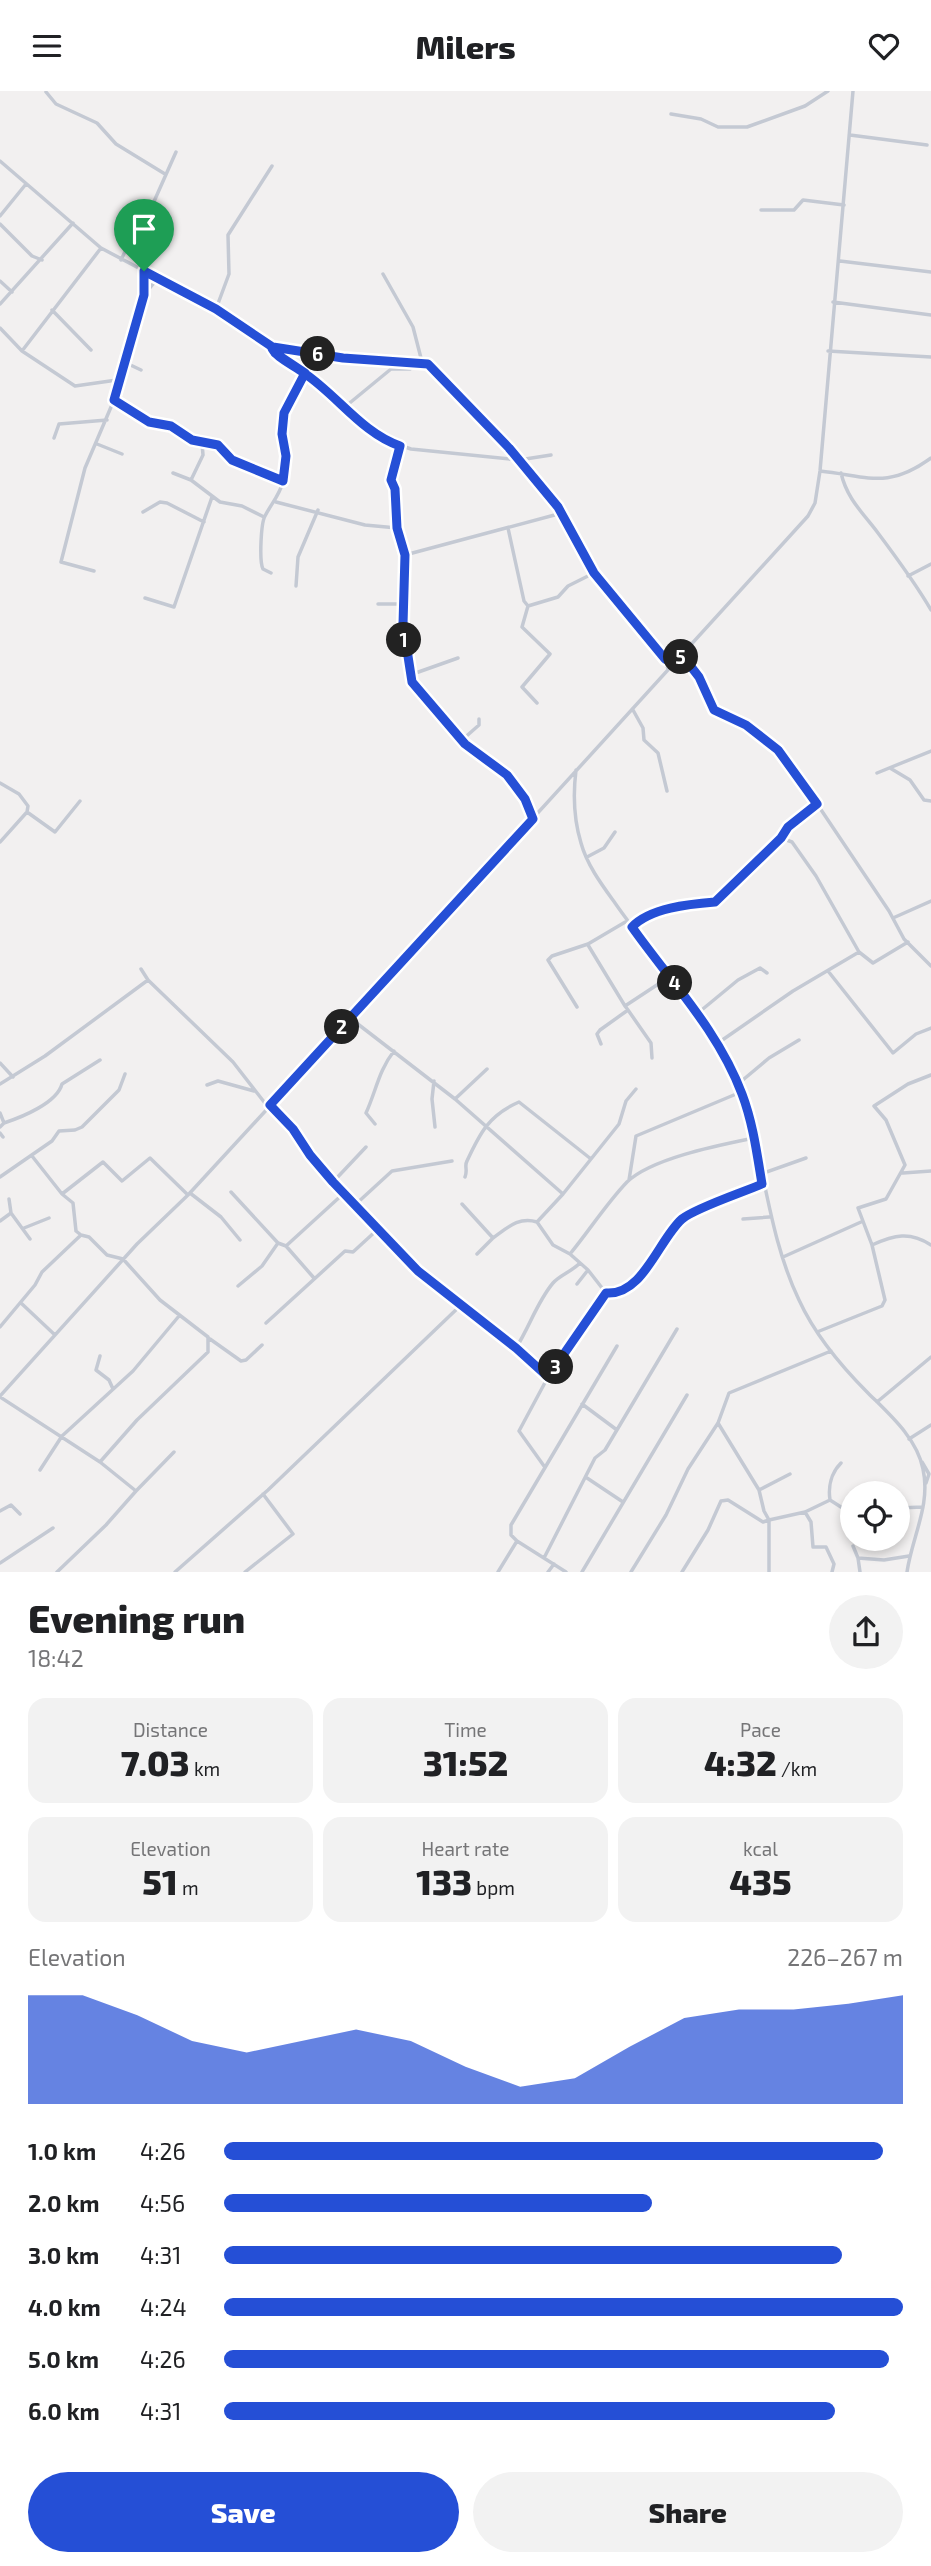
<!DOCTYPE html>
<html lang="en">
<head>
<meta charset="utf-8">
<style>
	:root { --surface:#fff; --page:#f2f2f2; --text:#202124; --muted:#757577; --accent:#254fd6 }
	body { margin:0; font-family:"Exo 2",sans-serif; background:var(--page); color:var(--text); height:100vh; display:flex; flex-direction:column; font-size:26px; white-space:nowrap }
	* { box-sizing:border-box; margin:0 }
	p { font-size:23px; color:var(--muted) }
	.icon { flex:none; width:38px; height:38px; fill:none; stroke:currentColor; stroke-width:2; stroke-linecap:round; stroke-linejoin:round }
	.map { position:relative; height:1481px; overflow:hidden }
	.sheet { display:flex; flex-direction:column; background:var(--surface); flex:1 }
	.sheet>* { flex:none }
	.tools { position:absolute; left:840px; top:1390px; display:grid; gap:14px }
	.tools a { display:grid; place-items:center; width:70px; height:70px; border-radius:50%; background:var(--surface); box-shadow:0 4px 10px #0003; font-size:35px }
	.pin { position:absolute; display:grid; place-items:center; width:60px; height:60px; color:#fff; margin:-72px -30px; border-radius:50% 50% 50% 0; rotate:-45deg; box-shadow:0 0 7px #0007 }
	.pin .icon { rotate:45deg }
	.km { position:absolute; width:35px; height:35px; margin:-18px; border-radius:50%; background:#222; color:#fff; font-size:19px; line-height:35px; text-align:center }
	.round { display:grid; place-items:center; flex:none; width:74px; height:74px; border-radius:37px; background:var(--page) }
	.head { display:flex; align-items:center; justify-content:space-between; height:119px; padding:0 28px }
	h1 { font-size:38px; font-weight:800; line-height:52px }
	.metrics { display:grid; grid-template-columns:repeat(3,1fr); gap:10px; height:119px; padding:7px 28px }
	.metrics div { display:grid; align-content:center; border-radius:18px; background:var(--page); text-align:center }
	.metrics b { font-size:35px; font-weight:800 }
	.metrics small { font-size:19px; font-weight:400 }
	.metrics p { font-size:19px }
	.chart { height:196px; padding:14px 28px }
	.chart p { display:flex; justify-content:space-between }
	.chart svg { width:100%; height:126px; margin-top:7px; fill:var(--accent); opacity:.7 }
	.action { display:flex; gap:14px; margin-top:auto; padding:14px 28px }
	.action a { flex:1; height:80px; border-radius:42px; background:var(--accent); color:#fff; font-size:28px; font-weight:800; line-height:80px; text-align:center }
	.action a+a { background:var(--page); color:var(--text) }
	ul { padding:0 28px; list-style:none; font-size:23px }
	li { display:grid; grid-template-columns:112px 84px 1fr; align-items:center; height:52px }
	li i { height:18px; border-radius:9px; background:var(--accent) }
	header { display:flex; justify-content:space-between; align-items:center; height:91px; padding:0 28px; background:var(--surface); font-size:32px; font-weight:800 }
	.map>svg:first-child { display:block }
</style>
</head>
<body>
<header><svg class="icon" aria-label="menu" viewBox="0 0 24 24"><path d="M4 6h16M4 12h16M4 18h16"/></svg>Milers<svg class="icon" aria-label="heart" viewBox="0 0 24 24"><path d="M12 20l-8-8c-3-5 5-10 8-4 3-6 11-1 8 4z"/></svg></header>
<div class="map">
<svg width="931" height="1481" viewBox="0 0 931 1481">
	<rect width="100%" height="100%" fill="#f2f0f0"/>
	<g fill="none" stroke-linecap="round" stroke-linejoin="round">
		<path stroke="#c4c9d3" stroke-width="3.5" d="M46 1 56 13 97 32 116 53 165 83
			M671 23 701 28 718 36H747L805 15 828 0
			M850 44 927 54
			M0 70 101 157 216 218 269 254 291 260 343 267 422 271 433 277 519 369 558 416 594 482 665 568 668 578
			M761 119H794L803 109 844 114
			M0 125 26 93
			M0 133 32 165 42 169
			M121 169 132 146 144 133 176 61
			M840 170 931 181
			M383 183 413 236 422 271
			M0 190 12 201
			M144 203V180
			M833 211 931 224
			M0 213 73 132
			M216 218 229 183 228 144 272 75
			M52 219 91 259
			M0 237 22 260 101 157
			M271 255 275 262 330 300 368 338 390 351 411 358 519 369 551 364
			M22 260 75 295 117 289
			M828 260 931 266
			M122 270 141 279
			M114 309 149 331 171 335 192 349 218 354 232 369 283 390
			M346 315 391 278H410L424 271
			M54 347 59 333 107 329
			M97 353 122 363
			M400 355 391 389 395 398 397 437 405 464 403 533 412 591 465 653 507 684 525 708 533 728
			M820 380C868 385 887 399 931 367
			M173 382 191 389 220 411 242 415 264 426
			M841 382C847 408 863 422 878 442 896 466 916 493 931 519
			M191 389 203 364 202 352
			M276 411 365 434 397 437
			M143 421 160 411 167 412 204 431
			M508 437 524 510 528 515 522 536 550 563 522 596 537 612
			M405 464 562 422
			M94 480 61 471 85 377 114 309 144 204 158 187
			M271 482 263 478C259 470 261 432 265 425 271 413 279 405 283 391 290 368 276 344 284 321 289 308 299 294 305 282
			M908 485 931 473
			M296 495 298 466 318 419
			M145 507 174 516 212 406
			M378 513H405
			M528 515 558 506 568 495 594 482
			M682 564 699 586 714 619 746 634 778 659 799 686 889 820 904 848 931 875
			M410 584 458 567
			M633 619 643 637 644 649 658 662 667 700
			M462 649 479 634V628
			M890 677 910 689 924 709 931 710
			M576 679C573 703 574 729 581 752 587 774 602 794 615 812 649 861 691 905 721 957 765 1033 760 1128 799 1209 815 1244 841 1275 868 1302 889 1323 917 1347 923 1378 931 1414 912 1446 907 1481
			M877 682 931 660
			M0 692 19 703 28 715 27 721 0 751
			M27 721 55 741 80 710
			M781 747 792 751 816 785 859 861
			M587 766 604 757 615 741
			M893 827 931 810
			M632 836C649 819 691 813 715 811L781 747 788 736 817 713
			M588 854 625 915
			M828 880 893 962 916 943 931 937
			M148 889 233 971 268 1016
			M577 916 548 869 552 865 588 853 627 830
			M628 919 651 952 652 967
			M698 922 738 889 760 877 767 882
			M350 927 455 1008 563 1103 537 1131 553 1154 570 1163C589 1140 606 1113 627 1091 652 1067 720 1054 754 1047
			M718 952 793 900 859 861 873 872 908 851
			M601 953 597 943 600 939 628 919 625 915 669 886
			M0 972 13 986
			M931 984 908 993 874 1015 886 1029 905 1074 886 1108 858 1117 872 1154C894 1144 910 1140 931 1154
			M434 990 432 1008 435 1036
			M0 993 45 965 148 889 141 878
			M738 993 769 967 799 949
			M207 994 218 990 254 1000
			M455 1008 487 978
			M270 1014 294 1038 310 1064 333 1091 418 1180 516 1257 548 1286
			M0 1022 4 1032 0 1036
			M4 1032C22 1026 57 1012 62 993L100 969
			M375 1033 366 1022C376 1000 379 979 394 960
			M0 1042 3 1046
			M32 1065 62 1103 103 1071 122 1090 150 1067 188 1104
			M903 1082 931 1080
			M761 1083 806 1067
			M0 1086 52 1050 59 1040 75 1039 82 1036 119 999 125 983
			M465 1086C468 1079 464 1075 467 1070 480 1042 489 1024 519 1011L591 1068
			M629 1089 636 1045 741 1001
			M333 1091 366 1056
			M231 1101 278 1152
			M190 1102 221 1126 240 1149
			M62 1103 73 1112 76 1140 81 1144
			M563 1103 619 1033 626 1010 636 998
			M9 1108 11 1122 30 1148
			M356 1113 392 1080 452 1070
			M462 1113 493 1147C507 1137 519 1125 537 1131
			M743 1128 769 1126
			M0 1130 11 1122
			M24 1137 49 1127
			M286 1155 343 1103
			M477 1163 493 1147
			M570 1163 588 1179 577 1193
			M783 1166 861 1131
			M588 1179 606 1202C643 1206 659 1148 681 1128 694 1117 744 1101 762 1093
			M238 1195 262 1175 278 1152 286 1155 314 1187
			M21 1212 55 1244
			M266 1232 345 1160 353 1161 377 1139
			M0 1236 35 1194 42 1181 81 1144 89 1146 107 1164 123 1168 160 1209 208 1246V1261L137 1329 100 1371 0 1306
			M817 1241 882 1215 885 1209 872 1154
			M210 1248 241 1270 246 1269 262 1254
			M516 1257C530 1235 537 1211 553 1192 560 1184 571 1181 580 1172
			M100 1265 96 1279 109 1289 113 1298
			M0 1305 137 1153 188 1104 373 903 808 425 815 412 820 380 853 0
			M877 1311 931 1266
			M582 1313 617 1339
			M718 1332 759 1399 764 1420 769 1429 805 1421 830 1409 844 1418H852
			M909 1348 931 1334
			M100 1371 136 1400 174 1361
			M922 1371 929 1383 926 1392
			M544 1375 519 1340 548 1286 606 1202
			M40 1379 62 1345 133 1280 179 1225
			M587 1387 623 1411
			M759 1399 790 1383
			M830 1409C828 1396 831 1382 841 1372
			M898 1417 923 1416
			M0 1420 11 1414 20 1423
			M805 1421 811 1431 813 1456H826L834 1473 832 1481
			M853 1455 858 1467 884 1469 909 1465
			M544 1467 595 1367 605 1359 677 1238
			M858 1467 860 1481
			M0 1472 53 1437
			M57 1481 106 1434 136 1400
			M175 1481 268 1399 461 1214
			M245 1481 293 1443 263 1403
			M498 1481 517 1450
			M548 1481 554 1473
			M566 1481 517 1450 511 1444V1434L617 1255
			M582 1481 687 1304
			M631 1481 666 1424 688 1378 718 1332 729 1302 831 1260
			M682 1481 708 1439 721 1410 728 1409 763 1431 769 1429V1481"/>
	</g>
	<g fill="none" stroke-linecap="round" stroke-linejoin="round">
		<defs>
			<path id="route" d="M144 180 216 218 271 255C275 267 294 274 304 282 337 304 362 342 400 355L391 389 395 398 397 437 405 464 403 533 412 591 465 653 507 684 525 708 533 728 270 1014 293 1038 310 1064 333 1091 418 1180 516 1257 548 1286 606 1202C643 1205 659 1148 682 1128 695 1117 744 1101 762 1093 757 1063 753 1032 742 1003 718 939 671 891 632 836 650 817 689 813 715 811L781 747 788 736 817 713 778 659 746 634 714 619 699 586 682 564 675 572 665 568 594 482 558 416 509 357 428 273 343 267 273 256 275 262 305 282 284 322 282 343 286 365 283 390 232 369 218 354 192 349 171 335 149 331 114 309 144 204V180"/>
		</defs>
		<use href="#route" stroke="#fff" stroke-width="14"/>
		<use href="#route" stroke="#254fd6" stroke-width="9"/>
	</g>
</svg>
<div class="tools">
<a><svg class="icon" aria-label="locate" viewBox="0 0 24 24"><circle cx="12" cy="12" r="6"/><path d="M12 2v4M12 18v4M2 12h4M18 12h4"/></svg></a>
</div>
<div class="pin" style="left:144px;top:180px;background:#1e9e55"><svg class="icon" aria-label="arrive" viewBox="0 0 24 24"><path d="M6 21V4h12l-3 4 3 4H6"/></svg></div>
<b class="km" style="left:404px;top:549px">1</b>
<b class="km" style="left:342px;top:936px">2</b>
<b class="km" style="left:556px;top:1276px">3</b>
<b class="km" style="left:675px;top:892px">4</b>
<b class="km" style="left:681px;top:566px">5</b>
<b class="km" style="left:318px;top:263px">6</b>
</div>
<section class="sheet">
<div class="head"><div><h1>Evening run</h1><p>18:42</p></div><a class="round"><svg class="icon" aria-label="share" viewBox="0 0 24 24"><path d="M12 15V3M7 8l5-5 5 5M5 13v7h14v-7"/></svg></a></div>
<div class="metrics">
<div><p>Distance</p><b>7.03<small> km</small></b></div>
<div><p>Time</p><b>31:52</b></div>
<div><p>Pace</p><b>4:32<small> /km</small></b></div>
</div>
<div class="metrics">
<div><p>Elevation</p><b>51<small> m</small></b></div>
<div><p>Heart rate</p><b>133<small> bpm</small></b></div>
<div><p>kcal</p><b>435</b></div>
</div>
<div class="chart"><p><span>Elevation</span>226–267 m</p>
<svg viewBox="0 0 160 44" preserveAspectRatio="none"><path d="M0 44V6L10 6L20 13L30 22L40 26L50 22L60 18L70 22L80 31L90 38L100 35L110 24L120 14L130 11L140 11L150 9L160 6V44z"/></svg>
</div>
<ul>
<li><b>1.0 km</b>4:26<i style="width:97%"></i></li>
<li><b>2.0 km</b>4:56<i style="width:63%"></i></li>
<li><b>3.0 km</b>4:31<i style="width:91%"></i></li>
<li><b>4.0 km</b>4:24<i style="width:100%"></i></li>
<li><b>5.0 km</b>4:26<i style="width:98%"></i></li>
<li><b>6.0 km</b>4:31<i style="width:90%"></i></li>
</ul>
<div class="action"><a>Save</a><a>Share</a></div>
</section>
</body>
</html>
